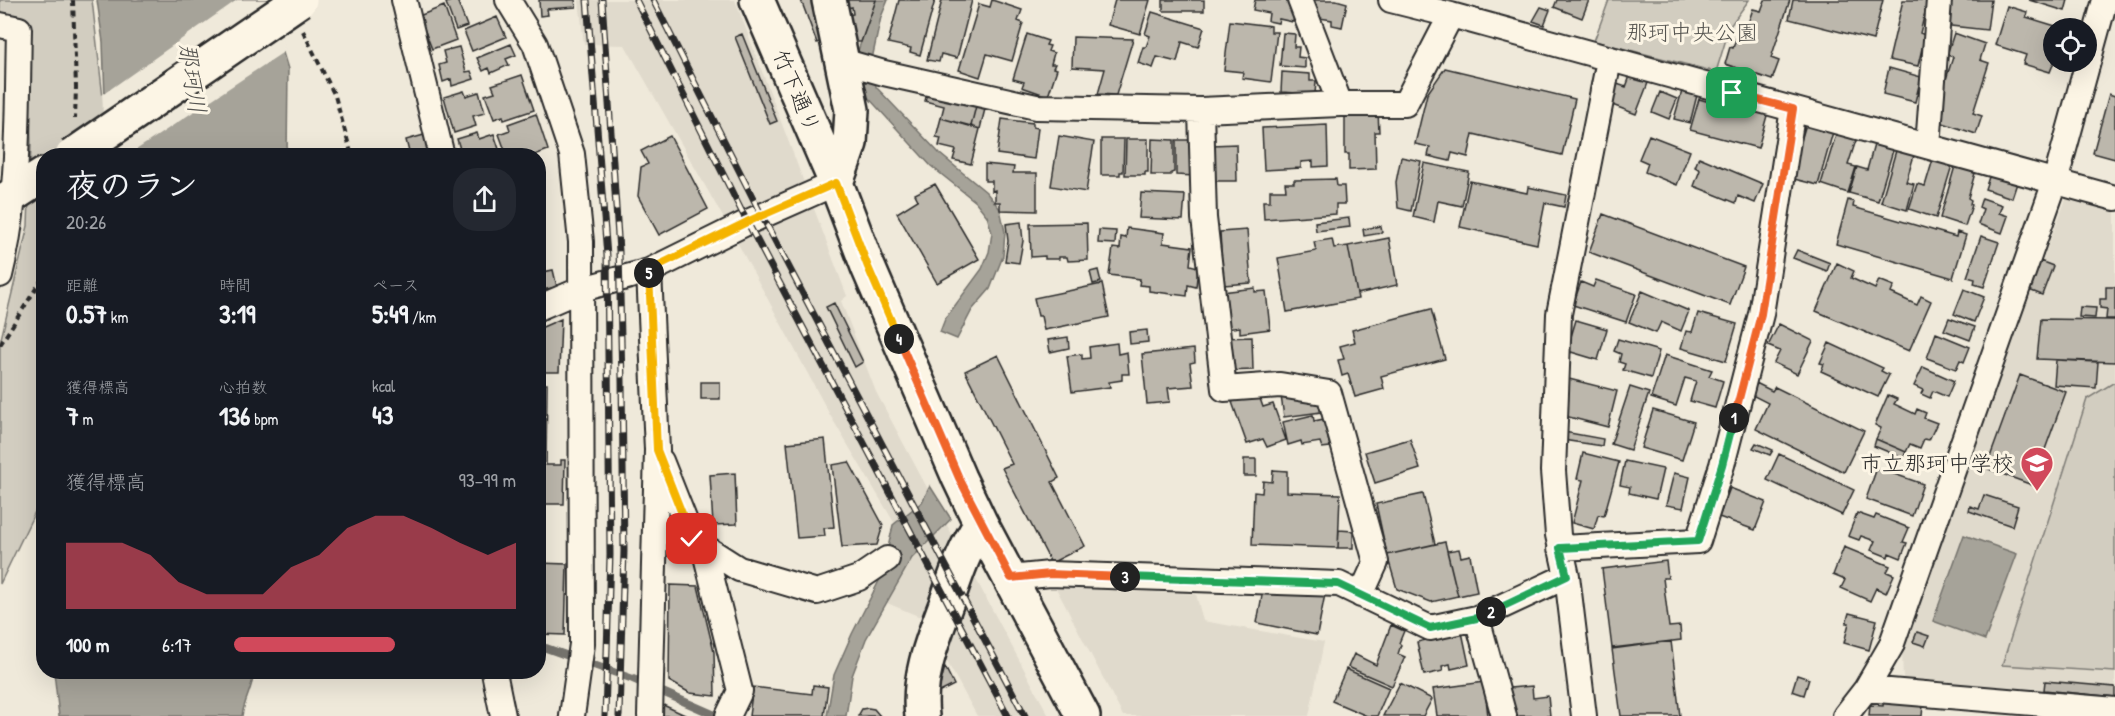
<!DOCTYPE html>
<html lang="ja">
<head>
<meta charset="utf-8">
<style>
	:root { --surface:#171b24; --page:#242831; --text:#f1f3f6; --muted:#9ea1a6; --accent:#d1495b }
	body { margin:0; font-family:"Patrick Hand","Klee One",sans-serif; background:var(--page); color:var(--text); height:100vh; display:flex; flex-direction:column; font-size:22px; white-space:nowrap }
	* { box-sizing:border-box; margin:0 }
	p { font-size:20px; color:var(--muted) }
	.icon { flex:none; width:33px; height:33px; fill:none; stroke:currentColor; stroke-width:2; stroke-linecap:round; stroke-linejoin:round }
	.map { position:relative; flex:1; overflow:hidden }
	.panel { position:absolute; left:36px; top:148px; width:510px; height:531px; display:flex; flex-direction:column; background:var(--surface); border-radius:24px; box-shadow:0 6px 24px #0002 }
	.panel>* { flex:none }
	.buttons { position:absolute; left:2043px; top:18px; display:grid; gap:12px }
	.buttons a { display:grid; place-items:center; width:54px; height:54px; border-radius:50%; background:var(--surface); box-shadow:0 6px 24px #0002; font-size:30px }
	.pin { position:absolute; display:grid; place-items:center; width:51px; height:51px; color:#fff; margin:-26px; border-radius:12px; box-shadow:0 3px 9px #0006 }
	.km { position:absolute; width:30px; height:30px; margin:-15px; border-radius:50%; background:#222; color:#fff; font-size:16px; line-height:30px; text-align:center }
	.round { display:grid; place-items:center; flex:none; width:63px; height:63px; border-radius:24px; background:var(--page) }
	.summary { display:flex; align-items:center; justify-content:space-between; height:102px; padding:0 30px }
	h1 { font-size:33px; font-weight:700; line-height:45px }
	.stats { display:grid; grid-template-columns:repeat(3,1fr); gap:9px; height:102px; padding:6px 30px }
	.stats div { display:grid; align-content:center }
	.stats b { font-size:26px; font-weight:700 }
	.stats small { font-size:16px; font-weight:400 }
	.stats p { font-size:16px }
	.chart { height:168px; padding:12px 30px }
	.chart p { display:flex; justify-content:space-between }
	.chart svg { width:100%; height:108px; margin-top:6px; fill:var(--accent); opacity:.7 }
	ul { padding:0 30px; list-style:none; font-size:20px }
	li { display:grid; grid-template-columns:96px 72px 1fr; align-items:center; height:45px }
	li i { height:15px; border-radius:8px; background:var(--accent) }
	.map>svg:first-child { display:block }
</style>
</head>
<body>
<div class="map">
<svg width="2115" height="716" viewBox="0 0 2115 716">
	<rect width="100%" height="100%" fill="#efe9da"/>
	<filter id="ink" filterUnits="userSpaceOnUse"><feTurbulence type="fractalNoise" baseFrequency=".0167" numOctaves="2"/><feDisplacementMap in="SourceGraphic" scale="12" xChannelSelector="R" yChannelSelector="G"/><feConvolveMatrix kernelMatrix="1 2 1 2 8 2 1 2 1" color-interpolation-filters="sRGB"/></filter>
	<g filter="url(#ink)">
		<path fill="#e0dacc" d="M579 0H735L847 296 841 301 876 392 1049 716H977L923 618 887 603 910 549 830 415 736 240 625 45 584 44Z
			M2066 199 2115 210V698L1903 680 1902 650 2015 333Z
			M1056 588 1196 594 1203 621 1324 642 1309 716H1123Z"/>
		<path fill="#d2cdc0" stroke="#7e7c76" stroke-width="1.5" d="M0 0H92L103 98 106 156H44L43 495 0 584V343L28 226 31 145 28 24 0 18Z
			M1609 0H1749L1730 26 1716 72 1594 41Z
			M2113 383H2115V672L2002 665 2087 399Z"/>
		<path fill="#a6a399" stroke="#75736d" stroke-width="1.5" d="M97 0H267L288 69 287 156H107L103 42Z
			M876 0H888L881 17 872 59 876 87 940 154 986 192 1000 209 1005 232 1003 256 990 289 972 310 957 339 940 332 945 319 982 269 989 252 992 233 987 216 976 202 931 166 864 93 856 56Z
			M930 486 951 519 912 558 866 639 852 676 846 716H827L834 675 852 634 882 575 893 525 922 502Z
			M1964 535 2017 554 1985 640 1933 621Z
			M54 672H254C253 687 244 700 242 716H59Z"/>
		<path fill="#efe9da" d="M237 0H270L285 51 127 156H104L102 95Z"/>
		<g fill="none" stroke-linecap="round" stroke-linejoin="round">
			<path stroke="#75736d" stroke-width="8" d="M538 648H546L633 679 717 716"/>
		</g>
		<path fill="#bcb7ac" stroke="#2b2b2b" stroke-width="1.5" d="M454 0H457L467 26 456 30 446 3Z
			M539 0H575L576 7 547 9 548 15 540 16Z
			M801 0H822L830 38 817 43Z
			M841 0H876L861 42H850L845 16 853 14 852 7 843 9Z
			M899 0H935L920 55 910 52 911 48 888 43Z
			M942 0H972L957 58 941 54 939 62 927 60Z
			M992 0 1022 10 1018 21 1023 23 1012 61 987 54 980 77 959 70 979 4 990 7Z
			M1115 0H1150L1140 34 1108 25Z
			M1163 0H1204V11H1163Z
			M1255 0H1291L1290 9 1295 10 1293 22 1279 19 1278 23 1268 21 1269 13 1253 10Z
			M1307 0H1336L1347 3 1342 27 1332 25V20L1320 18 1319 22Z
			M1557 0H1589L1582 18 1554 7Z
			M1765 0H1790L1771 58 1779 61 1772 80 1725 64 1730 47 1733 48 1740 27 1746 29 1753 9 1761 11Z
			M1793 0H1883L1873 40 1789 19Z
			M1903 0H1928L1920 33 1925 35 1918 66 1889 60Z
			M1945 0H1991L1987 30 1942 25Z
			M2029 0H2068L2065 11Z
			M444 6 456 40 432 49 419 16Z
			M2007 6 2027 12 2026 17 2062 28H2054V62L2050 72 2023 64 2026 55 1995 45Z
			M1541 7 1550 10 1544 25 1533 21Z
			M1152 12 1204 28 1198 47 1182 42 1177 62 1157 57 1153 68 1138 63 1143 47H1146L1150 36 1145 34Z
			M497 17 506 37 472 51 464 31Z
			M1230 21 1271 26V32H1277L1271 82 1242 78 1243 72 1224 70Z
			M1283 33 1295 34 1294 47H1299L1298 57 1305 58V68L1280 66Z
			M1954 33 1985 44 1980 60 1989 63 1973 113 1982 116 1976 134 1940 122 1944 110 1937 108 1953 57 1947 55Z
			M742 34 777 121 770 124 735 37Z
			M1027 34 1048 41 1046 45 1050 46 1048 51 1054 53 1051 64H1055L1053 68 1057 69 1048 96 1022 87 1024 82 1013 79Z
			M1073 37 1133 39 1116 95 1098 94 1105 69 1072 67Z
			M511 44 516 55 506 59 509 65 491 73 489 68 483 71 477 58Z
			M459 47 466 72 471 71 474 79 452 86 451 79 443 82 439 65 446 63 443 51Z
			M1445 68 1575 99 1562 155 1473 134 1468 157 1452 153 1450 161 1428 156 1430 147 1415 144 1427 94Z
			M1889 68 1921 77 1915 102 1883 94Z
			M1282 72 1310 74V81H1316L1315 94 1281 92Z
			M522 75 534 110 504 120 503 116 494 119 485 95 495 92 492 85Z
			M1630 76 1648 83 1636 114 1607 103 1614 83 1626 87Z
			M928 89 977 102 971 126 941 118 944 106 925 101Z
			M464 91 466 96 479 92 485 113 473 116 476 126 454 133 444 97Z
			M1682 91 1697 95 1690 123 1674 119Z
			M1660 92 1677 99 1669 119 1652 112Z
			M2109 94 2115 96V159L2093 153Z
			M1714 97 1768 112 1758 148 1690 130 1699 99 1713 103Z
			M977 102 986 105 980 129 971 126Z
			M1345 112H1378L1379 132H1375L1376 169 1349 170V154H1345Z
			M536 114 548 150 532 156H507L499 134 510 130 508 124Z
			M941 118 980 129 971 164 953 160 956 150 939 146 941 138 936 137Z
			M1002 119 1033 123V127L1038 128 1034 159 997 154Z
			M1806 124 1833 132 1818 185 1790 178Z
			M1327 125 1328 166 1313 167V161L1301 162V168L1264 170 1262 128Z
			M1837 131 1857 137 1848 165 1856 167 1848 193 1821 184Z
			M477 133 479 139 494 134 501 155 462 156 457 139Z
			M424 135 428 149 435 156H410L406 140Z
			M1649 135 1690 151 1677 185 1645 172 1648 163 1639 159Z
			M670 136 708 209 659 235 638 196 641 167 648 164 641 151Z
			M1059 136 1094 142 1086 192 1051 186Z
			M1101 139H1124L1123 172H1120V175H1101Z
			M1126 139H1148V172H1145V175H1125Z
			M1152 139 1174 140V172L1171 173V175H1151Z
			M1176 140H1199L1195 176 1176 175Z
			M1875 141 1894 147 1878 201 1849 193 1857 167 1867 170Z
			M1236 144 1237 181H1213L1212 145Z
			M1897 147 1915 152 1906 182 1914 184 1907 210 1881 202Z
			M1934 156 1953 162 1936 218 1909 209 1917 184 1925 186Z
			M1401 157 1421 161 1411 211 1398 208 1396 182Z
			M1699 157 1763 184 1755 203 1738 196 1736 203 1694 186 1700 170 1695 167Z
			M1424 163 1469 172 1462 206 1438 201 1434 222 1413 217Z
			M985 164 1014 167 1013 173H1037V211L1000 210V202H995V190L992 191V181H985Z
			M1955 166 1975 173 1968 198 1971 200 1970 204 1972 205 1965 226 1940 218Z
			M1991 171 2018 180 2012 198 1985 189Z
			M1336 179 1337 186H1344L1345 204H1336V214L1264 219 1263 201H1270V190H1286L1285 183H1294V180Z
			M1470 181 1527 193 1528 187 1566 195 1564 207 1545 203 1537 244 1460 227Z
			M935 184 979 259 937 283 897 213 918 200 915 194Z
			M1141 193 1185 195 1183 220 1139 218Z
			M1982 198 2002 205 1999 213 2008 216 2002 233 1978 224 1983 209 1979 207Z
			M1848 200 1854 202 1853 207 1956 237 1957 232 1966 235 1953 278 1836 244Z
			M1603 214 1744 267 1730 305 1589 252Z
			M1349 218 1350 227 1316 231 1315 222Z
			M1021 222 1023 241 1019 263 1005 261 1008 241 1006 224Z
			M1087 223 1088 260 1068 261 1067 257H1059V259H1045V256L1031 257 1030 224Z
			M1381 226 1382 233 1364 236 1363 229Z
			M1127 228 1164 233 1163 243 1192 247 1190 265 1198 267 1196 287 1188 285 1187 296 1149 291V286L1139 285 1140 279 1109 275 1113 248 1120 249 1121 237 1126 238Z
			M1099 230 1116 231 1115 244 1098 243Z
			M1247 230 1251 283 1223 285 1220 232Z
			M1981 236 1999 242 1984 287 1974 284 1975 279 1967 277Z
			M1389 238 1397 285 1357 294 1348 246Z
			M1332 239 1334 248 1348 246 1358 299 1287 312 1278 258 1316 251 1314 242Z
			M1797 250 1830 263 1827 271 1793 258Z
			M538 252 543 272 553 270 557 287 546 289 547 294 539 295Z
			M2040 261 2053 266 2042 295 2029 290Z
			M1837 263 1854 271 1851 278 1875 289 1879 280 1894 286 1891 293 1917 305 1921 296 1931 301 1909 351 1816 311Z
			M1098 270 1101 282 1093 284 1090 272Z
			M1596 280 1636 294 1626 322 1573 305 1581 282 1593 287Z
			M1102 284 1109 317 1044 330 1041 316H1038L1034 298Z
			M2106 287H2115V319H2106L2107 309 2100 308V299H2106Z
			M1255 288V292L1266 291 1270 329 1240 333V327L1226 329 1222 292Z
			M1964 289 1984 297 1974 322 1954 314Z
			M1642 291 1689 311 1681 331 1661 322 1656 333 1629 322Z
			M834 303 863 362 855 367 826 307Z
			M2080 307 2096 308 2095 318 2079 317Z
			M1431 309 1445 359 1381 376 1384 389 1355 397 1348 374 1342 376 1338 360 1344 359 1340 346 1355 342 1352 330Z
			M1698 313 1737 324 1726 361 1681 348 1686 331 1692 332Z
			M1949 318 1975 327 1970 340 1944 330Z
			M561 319 559 372H538V329Z
			M2041 319 2115 320V362L2037 359Z
			M1576 320 1607 329 1598 360 1571 352 1569 358 1565 357Z
			M1779 324 1813 341 1797 374 1774 363 1780 351 1768 346Z
			M1147 330 1148 342 1130 344 1129 332Z
			M1936 333 1970 347 1964 362 1960 360 1956 369 1927 358Z
			M1068 337 1069 348 1050 352 1048 340Z
			M1252 337 1253 370 1225 371 1224 338Z
			M1618 339 1659 351 1651 378 1623 370 1625 364 1619 362 1621 354 1614 351Z
			M1117 343 1118 354 1127 352 1129 374H1122V380L1109 382 1110 387 1072 392 1067 356 1082 354V359L1090 358 1089 347Z
			M1829 343 1883 368 1881 371 1889 375 1878 397 1821 371 1824 364 1820 363Z
			M1194 349 1195 362 1190 363 1193 386 1168 388 1170 402 1147 404 1142 354Z
			M998 355 1059 478 1052 482 1085 546 1051 563 1002 468 1012 464 965 371Z
			M1665 355 1712 370 1709 376 1723 381 1715 408 1690 401 1696 381 1685 378 1676 406 1651 398Z
			M2056 360 2098 362 2096 388 2054 385Z
			M1923 367 1954 381 1947 397 1933 391 1930 398 1921 394 1923 390 1914 386Z
			M2020 375 2066 392 2032 485 1986 468Z
			M1565 378 1617 391 1608 427 1565 416 1568 406 1559 404Z
			M701 382H720V399H701Z
			M1756 383 1772 391 1775 387 1864 431 1844 472 1756 429 1768 403 1750 394Z
			M538 384H547L546 465H561V460H565L564 504H542V507H538Z
			M1630 387 1649 393 1630 450 1611 444Z
			M1258 393 1263 407 1273 404 1286 440 1267 447 1263 439 1247 444 1232 402Z
			M1295 394V400L1310 398V403L1319 402 1321 412 1284 417 1281 396Z
			M1888 395 1897 399 1894 404 1915 414 1917 409 1926 413 1924 418 1937 423 1929 440 1924 439 1920 448 1910 444 1906 452 1876 439 1881 428 1875 425Z
			M1653 410 1694 422 1682 460 1641 448Z
			M1313 415 1314 421 1324 419 1330 447 1322 448 1320 442 1302 445 1301 441 1288 445 1283 422Z
			M1564 432 1603 439 1602 446 1563 440Z
			M825 439 834 527 824 528 825 536 797 538 787 443Z
			M1410 439 1420 469 1375 483 1365 452Z
			M1876 439 1906 452 1903 458 1874 446Z
			M1756 443 1773 450 1770 455 1753 448Z
			M1583 453 1619 462 1604 516 1598 515 1594 529 1572 523 1583 480 1577 479Z
			M1779 454 1854 490 1842 515 1767 480Z
			M1244 459H1256V476H1244Z
			M1625 461 1663 469 1656 499 1629 493 1630 487 1620 485Z
			M849 462 883 525 877 545 842 547 832 465Z
			M1877 468 1923 484 1912 516 1866 499Z
			M1273 470 1287 471V492L1340 494 1338 548 1252 545 1254 492 1262 493 1263 481 1272 482Z
			M735 473 737 524 713 525 710 475Z
			M1674 473 1690 477 1683 508 1666 505Z
			M1730 488 1766 502 1755 530 1719 517Z
			M1423 494 1435 544 1387 555 1376 504Z
			M1984 495 2018 506 2012 526 1969 511 1970 506 1979 509Z
			M1857 513 1874 519 1876 515 1909 528 1903 542 1907 543 1901 558 1889 553 1888 557 1871 550 1875 541 1861 536 1859 540 1848 536Z
			M1339 530 1353 531V548H1338Z
			M1445 542 1458 596 1431 602 1397 589 1387 555Z
			M1844 547 1890 566 1887 572 1894 575 1886 593 1876 588 1870 601 1841 588 1845 580 1833 575Z
			M1459 549 1461 557 1470 555 1477 592 1458 596 1447 551Z
			M1666 561 1668 578H1663L1669 627 1680 626 1681 640 1612 648 1602 569Z
			M538 563 567 564 565 635 538 634Z
			M1264 584 1326 589 1317 635 1257 623Z
			M670 585 698 586 714 652 715 696 690 693 669 681Z
			M1849 613 1877 620 1869 650 1844 643 1849 623H1846Z
			M1391 625 1404 631 1399 643 1401 645 1398 654 1405 657 1392 686 1348 667 1354 654 1376 665Z
			M1462 632 1469 665 1451 669 1450 664 1442 666 1443 671 1424 675 1417 642Z
			M1917 632 1929 636 1925 646 1913 642Z
			M1671 641 1680 716H1621L1612 649Z
			M945 667 954 685 938 693Z
			M1346 669 1389 688 1377 716H1367L1332 701Z
			M1797 675 1809 679 1804 695 1792 691Z
			M2045 681 2115 687V697L2044 690Z
			M1484 682 1488 716H1437L1433 689Z
			M1400 683 1432 699 1423 716H1383Z
			M813 685 828 687 824 716H749L753 687 812 694Z
			M1532 686 1533 698 1548 696 1550 716H1514L1510 688Z
			M1884 697 1923 705 1922 716H1869L1870 705 1883 706Z
			M661 704 687 716H661Z
			M868 708 874 709 880 716H858L862 709Z"/>
		<g fill="none" stroke-linecap="round" stroke-linejoin="round">
			<defs>
				<path id="street" d="M404 0 442 156
					M508 0 535 44 572 154 581 242 582 644 572 716
					M1300 0 1340 104
					M1391 0 1451 15 2115 198
					M0 25 19 29C17 111 20 195 0 275
					M842 61 884 73 1036 107 1201 110 1340 104H1405L1451 15
					M1201 110 1204 218 1224 389 1280 385 1329 393 1376 562 1361 595
					M1928 146 1939 0
					M538 308 582 289 649 271
					M661 461 692 539 739 569 817 592 859 578 887 559
					M704 548 740 691 728 716
					M1560 548 1698 541 1722 465 1761 314 1793 109
					M1010 578 1050 574 1339 584 1430 628 1477 618 1567 576
					M1477 618 1504 716
					M494 672 503 716
					M1866 689 2115 710
					M650 716 657 450 649 271 748 222 836 183
					M1584 716 1567 576 1558 535 1553 471 1559 314 1609 60
					M1845 716 1866 689 1891 646 2055 182 2105 0"/>
				<path id="secondary" d="M757 0 836 183 868 267 959 478 981 524 1083 716
					M829 0 852 110 850 143 836 183
					M0 203 44 175
					M922 716C917 678 933 639 946 604 956 575 964 549 981 524"/>
			</defs>
			<use href="#street" stroke="#2b2b2b" stroke-width="28"/>
			<use href="#secondary" stroke="#2b2b2b" stroke-width="38"/>
			<path stroke="#2b2b2b" stroke-width="4" stroke-dasharray="6 4.5" stroke-linecap="butt" d="M73 0 76 87 75 119
				M303 31 335 96 352 156
				M0 345 44 276"/>
			<use href="#street" stroke="#fcf5e5" stroke-width="24"/>
			<use href="#secondary" stroke="#fcf5e5" stroke-width="33"/>
			<defs>
				<path id="rail" d="M587 0 607 256 610 555 605 716
					M602 0 619 251 622 381 624 551 619 716
					M636 0 741 210 1008 716
					M653 0 762 216 1025 716"/>
			</defs>
			<use href="#rail" stroke="#2b2b2b" stroke-width="7"/>
			<use href="#rail" stroke="#fcf5e5" stroke-width="4.5" stroke-dasharray="14" stroke-linecap="butt"/>
			<defs>
				<path id="secondary-bridge" d="M72 156 300 0"/>
			</defs>
			<use href="#secondary-bridge" stroke="#2b2b2b" stroke-width="38" stroke-linecap="butt"/>
			<use href="#secondary-bridge" stroke="#fcf5e5" stroke-width="33"/>
		</g>
	</g>
	<g fill="none" stroke-linecap="round" stroke-linejoin="round" filter="url(#ink)">
		<defs>
			<path id="split-1" d="M1732 93 1793 109 1761 314 1734 418"/>
			<path id="split-2" d="M1491 612 1567 576 1560 548 1698 541 1722 465 1734 418"/>
			<path id="split-3" d="M1125 577 1338 584 1430 628 1477 618 1491 612"/>
			<path id="split-4" d="M899 339 959 478 1011 578 1050 574 1125 577"/>
			<path id="split-5" d="M649 273V270L747 222 836 183 868 267 899 339"/>
			<path id="split-6" d="M649 273 657 450 692 539"/>
		</defs>
		<use href="#split-1" stroke="#fff" stroke-width="12"/>
		<use href="#split-2" stroke="#fff" stroke-width="12"/>
		<use href="#split-3" stroke="#fff" stroke-width="12"/>
		<use href="#split-4" stroke="#fff" stroke-width="12"/>
		<use href="#split-5" stroke="#fff" stroke-width="12"/>
		<use href="#split-6" stroke="#fff" stroke-width="12"/>
		<use href="#split-1" stroke="#f0652b" stroke-width="8"/>
		<use href="#split-2" stroke="#22a559" stroke-width="8"/>
		<use href="#split-3" stroke="#22a559" stroke-width="8"/>
		<use href="#split-4" stroke="#f0652b" stroke-width="8"/>
		<use href="#split-5" stroke="#f5b400" stroke-width="8"/>
		<use href="#split-6" stroke="#f5b400" stroke-width="8"/>
	</g>
	<defs>
		<symbol id="school-pin" viewBox="-11 -11 22 30"><path d="M0 17L-7.5 6A9.5 9.5 0 1 1 7.5 6Z" fill="#d1495b" stroke="#fcf5e5"/><path d="M0-5L7-2L0 1L-7-2ZM-4 1L0 2.5L4 1V4Q0 6-4 4Z" fill="#fff"/></symbol>
	</defs>
	<g fill-rule="evenodd">
		<use href="#school-pin" x="2018" y="444" width="38" height="52"/>
	</g>
	<g text-anchor="middle" stroke-width="6" stroke-linejoin="round" paint-order="stroke">
		<g font-size="22" fill="#555450" stroke="#fcf5e5">
			<text x="1692" y="40">那珂中央公園</text>
		</g>
		<g font-size="22" fill="#2b2b2b" stroke="#fcf5e5">
			<text transform="translate(797 91) rotate(67)" y="8">竹下通り</text>
		</g>
		<g font-size="22" fill="#2b2b2b" stroke="#fcf5e5" text-anchor="end">
			<text x="2014" y="471">市立那珂中学校</text>
		</g>
		<g font-size="24" font-style="italic" fill="#565552" stroke="#fcf5e5">
			<text transform="translate(192 78) rotate(81)" y="8">那珂川</text>
		</g>
	</g>
</svg>
<div class="buttons">
<a><svg class="icon" aria-label="locate" viewBox="0 0 24 24"><circle cx="12" cy="12" r="6"/><path d="M12 2v4M12 18v4M2 12h4M18 12h4"/></svg></a>
</div>
<div class="pin" style="left:1732px;top:93px;background:#1e9e55"><svg class="icon" aria-label="arrive" viewBox="0 0 24 24"><path d="M6 21V4h12l-3 4 3 4H6"/></svg></div>
<div class="pin" style="left:692px;top:539px;background:#d93025"><svg class="icon" aria-label="check" viewBox="0 0 24 24"><path d="M5 12l5 5 9-10"/></svg></div>
<b class="km" style="left:1734px;top:418px">1</b>
<b class="km" style="left:1491px;top:612px">2</b>
<b class="km" style="left:1125px;top:577px">3</b>
<b class="km" style="left:899px;top:339px">4</b>
<b class="km" style="left:649px;top:273px">5</b>
<section class="panel">
<div class="summary"><div><h1>夜のラン</h1><p>20:26</p></div><a class="round"><svg class="icon" aria-label="share" viewBox="0 0 24 24"><path d="M12 15V3M7 8l5-5 5 5M5 13v7h14v-7"/></svg></a></div>
<div class="stats">
<div><p>距離</p><b>0.57<small> km</small></b></div>
<div><p>時間</p><b>3:19</b></div>
<div><p>ペース</p><b>5:49<small> /km</small></b></div>
</div>
<div class="stats">
<div><p>獲得標高</p><b>7<small> m</small></b></div>
<div><p>心拍数</p><b>136<small> bpm</small></b></div>
<div><p>kcal</p><b>43</b></div>
</div>
<div class="chart"><p><span>獲得標高</span>93–99 m</p>
<svg viewBox="0 0 160 44" preserveAspectRatio="none"><path d="M0 44V17L10 17L20 17L30 22L40 33L50 38L60 38L70 38L80 27L90 22L100 11L110 6L120 6L130 11L140 17L150 22L160 17V44z"/></svg>
</div>
<ul>
<li><b>100 m</b>6:17<i style="width:57%"></i></li>
</ul>
</section>
</div>
</body>
</html>
